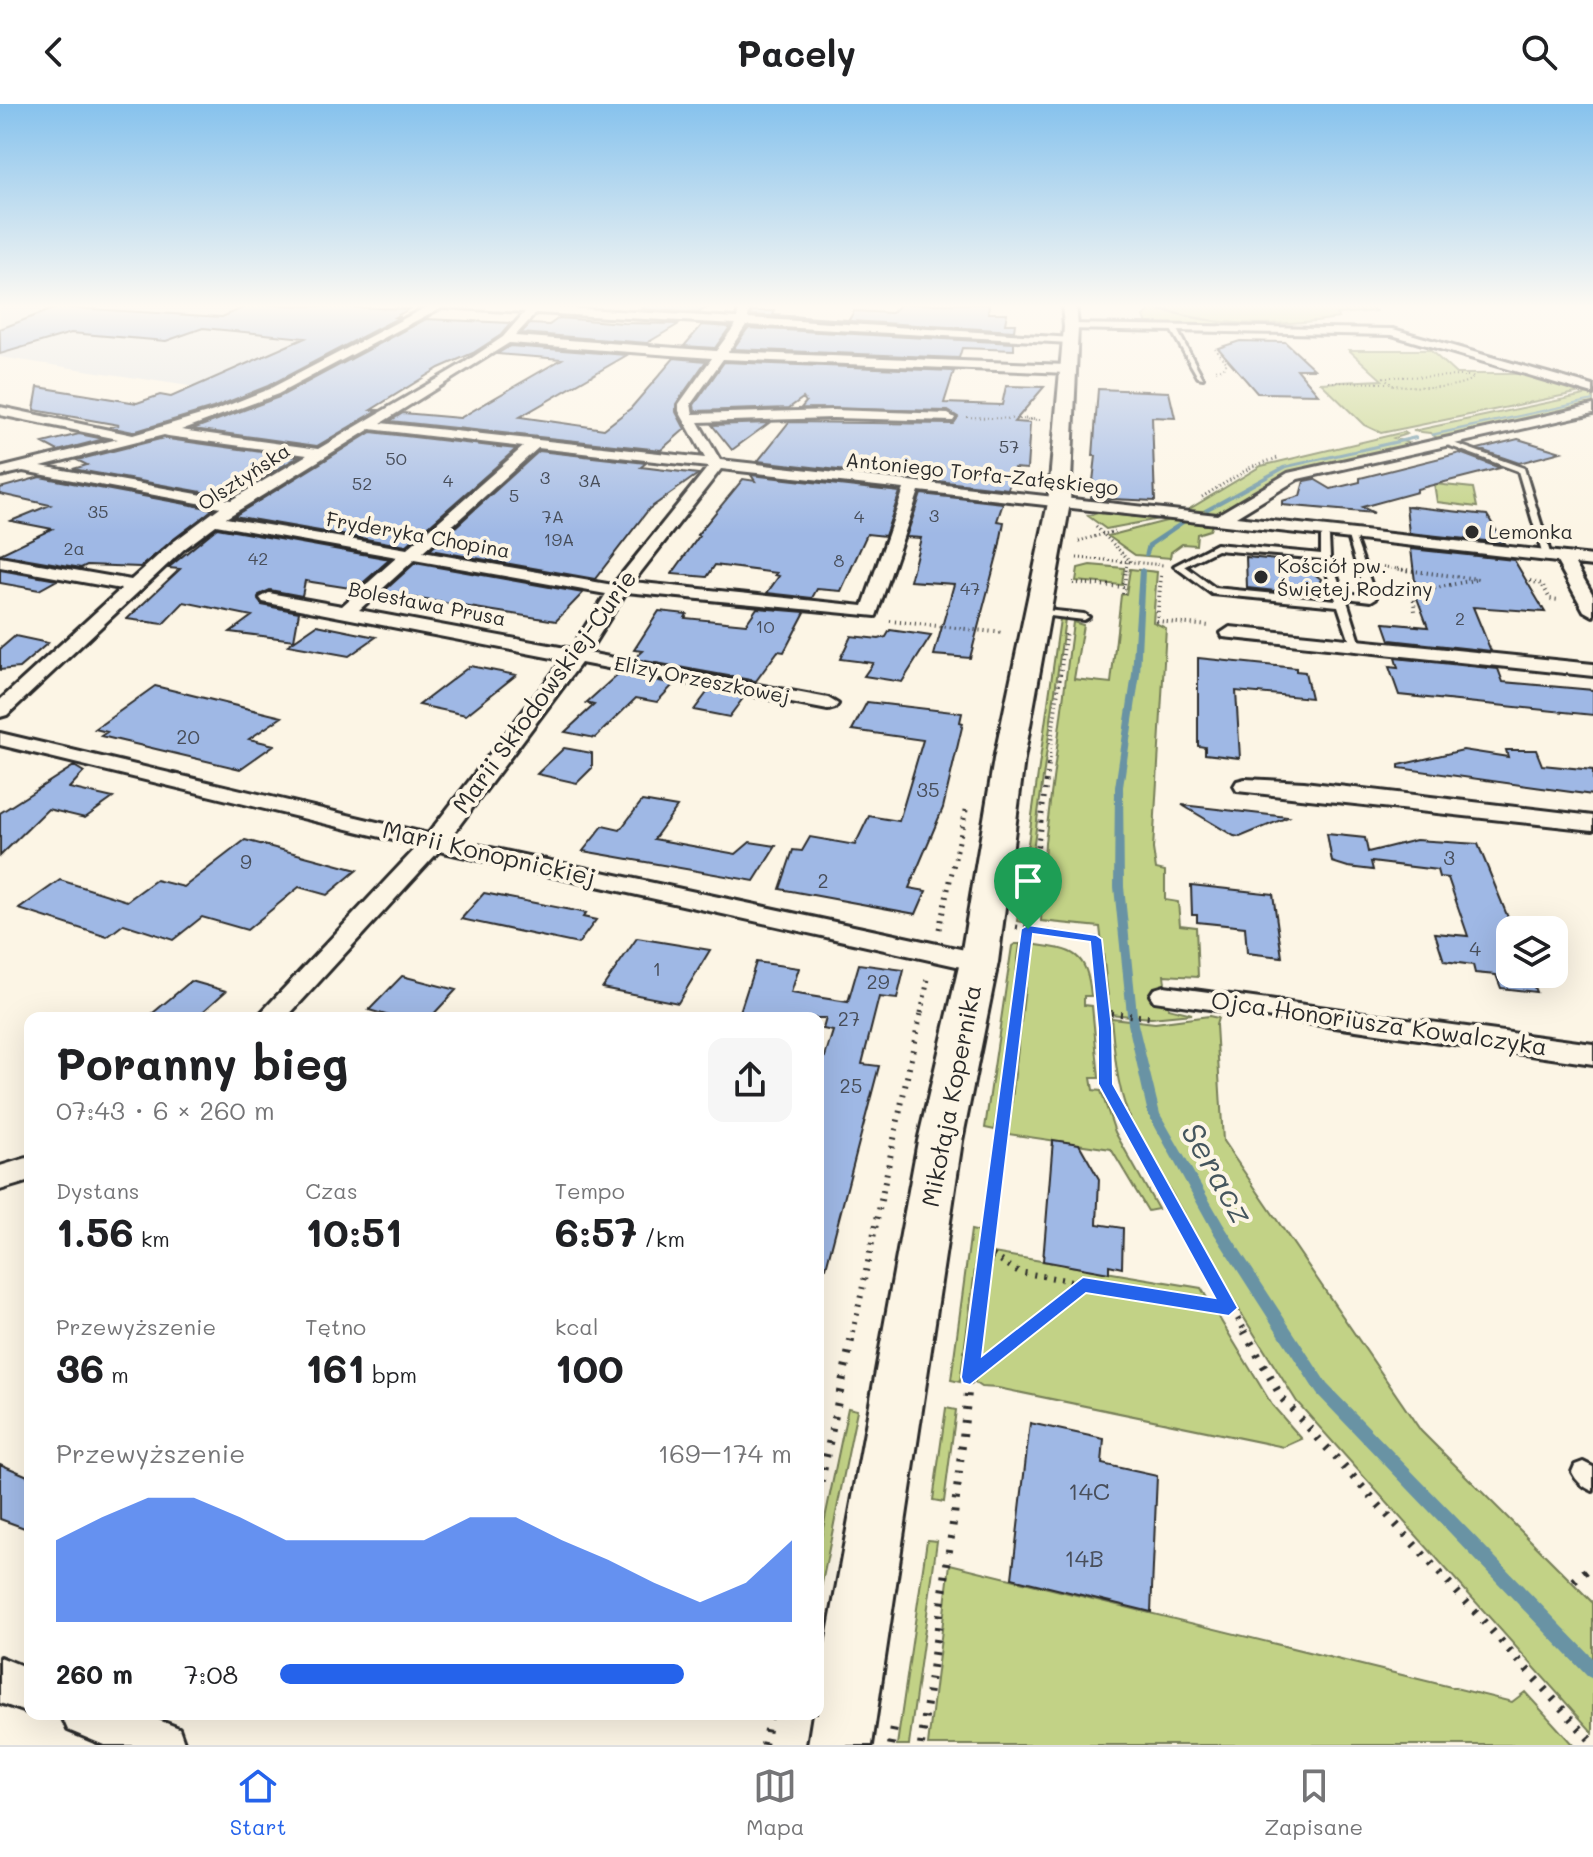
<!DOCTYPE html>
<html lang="pl">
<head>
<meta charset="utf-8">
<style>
	:root { --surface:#fff; --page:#f6f6f6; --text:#202124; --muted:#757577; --line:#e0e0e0; --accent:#2563eb }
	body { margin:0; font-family:Mali,sans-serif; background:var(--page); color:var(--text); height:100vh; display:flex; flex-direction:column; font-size:30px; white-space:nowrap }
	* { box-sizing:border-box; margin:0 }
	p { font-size:26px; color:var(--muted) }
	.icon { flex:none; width:44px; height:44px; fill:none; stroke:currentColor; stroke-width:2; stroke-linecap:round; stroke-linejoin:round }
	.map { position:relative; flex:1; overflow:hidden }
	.drawer { position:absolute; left:24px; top:908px; width:800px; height:708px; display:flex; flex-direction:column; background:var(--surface); border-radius:16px; box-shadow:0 8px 32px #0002 }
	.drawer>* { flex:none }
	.controls { position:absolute; left:1496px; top:812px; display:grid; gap:16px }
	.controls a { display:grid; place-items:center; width:72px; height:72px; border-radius:16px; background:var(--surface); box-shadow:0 8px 32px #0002; font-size:40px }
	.pin { position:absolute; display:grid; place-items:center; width:68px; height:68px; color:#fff; margin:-82px -34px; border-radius:50% 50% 50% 0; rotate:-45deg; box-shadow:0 0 8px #0007 }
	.pin .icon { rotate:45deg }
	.round { display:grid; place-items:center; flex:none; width:84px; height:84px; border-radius:16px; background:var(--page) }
	.summary { display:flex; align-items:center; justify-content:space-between; height:136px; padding:0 32px }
	h1 { font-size:44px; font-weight:700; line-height:60px }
	.figures { display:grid; grid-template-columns:repeat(3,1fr); gap:12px; height:136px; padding:8px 32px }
	.figures div { display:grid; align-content:center }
	.figures b { font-size:40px; font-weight:700 }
	.figures small { font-size:22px; font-weight:400 }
	.figures p { font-size:22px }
	.chart { height:224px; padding:16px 32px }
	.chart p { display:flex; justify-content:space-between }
	.chart svg { width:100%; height:144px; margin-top:8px; fill:var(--accent); opacity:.7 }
	ul { padding:0 32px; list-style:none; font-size:26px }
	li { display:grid; grid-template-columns:128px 96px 1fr; align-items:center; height:60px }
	li i { height:20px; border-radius:10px; background:var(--accent) }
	header { display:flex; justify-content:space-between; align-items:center; height:104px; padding:0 32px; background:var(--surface); font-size:36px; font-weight:700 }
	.tab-bar { display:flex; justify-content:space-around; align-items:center; height:112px; border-top:2px solid var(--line); background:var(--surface); font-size:22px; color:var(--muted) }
	.tab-bar a { display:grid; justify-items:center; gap:4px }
	.tab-bar .on { color:var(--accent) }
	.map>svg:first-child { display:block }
</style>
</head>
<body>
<header><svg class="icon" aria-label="back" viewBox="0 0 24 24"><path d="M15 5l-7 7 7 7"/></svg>Pacely<svg class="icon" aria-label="search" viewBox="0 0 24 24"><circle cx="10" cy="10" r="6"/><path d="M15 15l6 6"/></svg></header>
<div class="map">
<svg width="1593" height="1641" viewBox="0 0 1593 1641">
	<rect width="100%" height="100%" fill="#fcf5e5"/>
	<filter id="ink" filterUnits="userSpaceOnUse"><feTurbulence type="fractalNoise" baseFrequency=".0125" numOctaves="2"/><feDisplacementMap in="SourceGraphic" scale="16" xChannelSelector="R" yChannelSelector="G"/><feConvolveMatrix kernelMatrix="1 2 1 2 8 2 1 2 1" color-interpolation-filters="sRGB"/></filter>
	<g filter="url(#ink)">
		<path fill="#e0e3e5" d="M0 200H323L411 205 270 279 241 290 0 253Z"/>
		<path fill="#c2d286" stroke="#767e58" stroke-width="2" d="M1152 200H1365L1376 207 1336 210 1339 214C1284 222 1203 225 1152 200Z
			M1152 205 1219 218 1221 222 1147 220 1144 212Z
			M1349 246H1430L1456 270H1522L1581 288 1381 329 1364 321 1321 279 1382 276Z
			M1589 290 1593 292V303L1440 336 1430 329 1413 327Z
			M1404 328 1407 330 1394 334 1413 341 1427 338 1304 367 1220 410 1186 407 1261 362Z
			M1434 380 1473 384 1477 403 1437 398Z
			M1098 409 1159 415 1106 425 1088 412Z
			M1170 416 1212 421 1210 426 1197 430 1196 441 1182 440 1171 448 1170 454 1135 451 1108 432Z
			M1090 461 1124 464 1122 481 1076 477 1078 464Z
			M1130 465 1157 468 1153 518 1166 524 1153 745 1156 765 1165 767V796L1178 798 1180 821 1196 823 1198 873 1164 871 1168 904 1192 910 1151 914 1110 910 1100 823 1041 817 1045 738 1073 518 1083 521 1074 575 1111 579 1121 491 1126 490Z
			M1060 515H1065L1023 818 1017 817Z
			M1015 840H1020L995 1026 985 1024 1012 842Z
			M1030 840C1072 846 1087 846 1091 892H1084V901L1092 902 1099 974H1091L1093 986 1101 987 1115 1028 1158 1105 1148 1107 1111 1045 1008 1030Z
			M1209 912 1218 914 1216 921 1223 1037 1421 1327 1593 1499V1629L1297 1298 1234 1198 1135 1026C1117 990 1115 954 1111 914L1155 919Z
			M971 1126 980 1128 960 1278 951 1276Z
			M993 1149 1201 1184 1272 1301 1302 1335 1284 1343 998 1284 981 1283 975 1279Z
			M848 1304 857 1306 820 1489H818V1448Z
			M946 1304 956 1306 944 1398 933 1396Z
			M927 1436 937 1437 909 1641H897Z
			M950 1460 1512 1598 1525 1588 1573 1641H928Z"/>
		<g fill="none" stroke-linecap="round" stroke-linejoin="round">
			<path fill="#6993a4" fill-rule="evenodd" d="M1593 295V297L1433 332 1430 330Z
				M1415 332 1417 333V335L1287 364 1208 407 1203 406 1283 362Z
				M1180 418 1185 419 1152 442 1148 452H1144L1147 440Z
				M1142 464 1145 466 1140 570 1123 683 1124 783 1138 920 1160 1010 1223 1120 1327 1280 1593 1554V1575L1587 1572 1317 1290 1213 1128 1148 1010 1128 920 1114 783 1115 683 1132 570 1139 466Z"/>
		</g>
		<path fill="#9fb8e5" stroke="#2b2b2b" stroke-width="2" d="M252 200 409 205 395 213H400L268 282 213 304 133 328 109 323 119 321 34 306 38 283 137 299 160 291 171 293 305 234 203 224 166 237 71 229 0 250V225L58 203 222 213Z
			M649 200H713L698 209 642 205Z
			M901 200H989L988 209H1007L1005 220H1015L1014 227 751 211 752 207H775L773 211 849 216 854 207 892 209Z
			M559 214 623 219 679 220 647 239 521 229 530 220 549 221Z
			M426 215 511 219 501 231 473 249 439 264 371 306H378L317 342 193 325 279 293Z
			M702 221 730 223 715 244 684 242Z
			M748 224 1014 239V246L962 244 959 254 733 245Z
			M1240 237 1285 238 1314 265H1297L1318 290 1257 289 1218 244Z
			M510 242 627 251 520 313 604 325 631 304 674 254 706 257 676 300V308L685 325 661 346 390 317 403 309 460 314 562 255 497 250Z
			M724 258 954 267 944 299 1002 301 1006 282 1044 283 1014 318 1030 319 1027 365 1014 364 1008 385 758 357 789 318 953 320 958 313 948 307 801 304 806 298 803 294 789 304 695 307 694 301Z
			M1098 285 1169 288 1175 314 1152 313 1155 397 1091 394 1096 352H1093Z
			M769 319 732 346 712 321Z
			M371 328 516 345 406 442 234 412Z
			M79 330 104 335 58 347 43 339Z
			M164 334 168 335 298 353 230 393 73 365 87 361 77 356Z
			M1518 335 1561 348 1519 359 1478 345Z
			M539 347 646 359 641 363 698 370 649 405 595 475 430 446Z
			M1460 349 1500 364 1417 385V388L1362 403 1374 409 1282 401V397L1300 392 1304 377 1314 375 1331 385 1360 378V374Z
			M751 371 900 388 885 432 867 430 841 487 817 485 812 494 767 489 779 472 775 471 777 469 715 461 707 473 672 470 699 432 697 431 743 375 755 377Z
			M40 373 213 405 140 463 87 461 81 464 0 450 52 425 11 417 50 401 0 390V384Z
			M921 390 1003 399 997 417 1004 418 999 444 970 554 934 551 954 480 910 477 921 434 906 433Z
			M1406 402 1487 411 1504 439 1409 429Z
			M217 424 390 455 356 485 305 477 302 492 270 486 259 491 258 496 262 501 299 508 294 536 230 528 252 512 184 498 163 520 127 515 180 465 168 464Z
			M1411 445 1514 456 1545 508 1473 503 1491 547 1390 536 1384 519 1428 523 1417 494Z
			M1246 453 1299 458 1321 475 1314 491 1247 484Z
			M415 459 583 489 556 517 382 489Z
			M0 466 57 476 39 486 0 479Z
			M757 504 805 508 784 548 778 547 756 577 634 555 643 547 634 546 659 507 687 510 685 514 746 520Z
			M317 521 376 533 349 552 288 541Z
			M890 526 931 532 902 578 864 572 873 559 840 555 851 532 879 535 886 533Z
			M15 532 48 539 19 564 0 566V545Z
			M1198 554 1296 564V567L1305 568 1311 594 1236 587 1240 654 1205 650V643L1198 642Z
			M1395 554 1498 565 1503 578 1593 586V611L1399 591 1389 563 1398 564Z
			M470 562 516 571 466 611 419 601Z
			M619 569 674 580 657 598 636 594 595 634 565 628 594 601 586 599Z
			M155 582 282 613 249 635 274 641 240 665 101 632 107 628 95 625Z
			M709 586 744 593 729 613 694 606Z
			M867 598 962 609 960 618 963 619 943 704 909 784 926 787 916 810 780 785 793 746 802 747 810 733 855 741 869 712 899 717 923 636 852 626Z
			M564 644 592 649V664L577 679 537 670Z
			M1463 646 1508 653 1506 646H1536L1542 661 1593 666V691L1399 664V661Z
			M74 662 84 668 69 684 113 694 85 714 48 705 0 752V709Z
			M642 697 677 703 654 735 736 750 750 738 776 742 754 777 583 747 603 722 620 726Z
			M1182 701 1288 713 1240 733 1234 732Z
			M1327 730 1365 734 1368 748 1416 736 1478 740 1513 826H1510V870H1529L1536 888 1501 884 1496 871 1475 869 1473 861 1444 857 1435 829 1468 832 1448 774 1439 773 1437 766 1371 758 1373 766 1348 763 1332 758Z
			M245 736 357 766 327 791 299 783 247 826 202 813 173 836 124 820 107 833 19 805 60 776 127 797 156 776 184 783Z
			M1191 781 1273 790 1282 853 1247 849 1245 823 1197 818V811H1192Z
			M484 789 586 809 583 813 596 816 578 840 461 815Z
			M637 834 710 846 678 899 602 884Z
			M756 858 799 864 791 889 848 898 859 860 904 866 897 895 879 893 862 960 879 962 826 1164 818 1163V975L833 927 823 925 826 914H738Z
			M402 872 456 886 430 914H396L369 906Z
			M191 877 226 887 196 914H147Z
			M1053 1036 1079 1040 1099 1075 1097 1120 1123 1124 1122 1164 1109 1161V1169L1043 1157Z
			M1030 1319 1104 1335 1102 1360 1157 1372 1151 1508 1012 1474Z
			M0 1360 30 1373V1426L0 1415Z"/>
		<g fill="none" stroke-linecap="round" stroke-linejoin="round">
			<defs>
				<path id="lane" d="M1173 222 1176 224 1203 274 1198 273 1170 224Z
					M1442 335 1524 364 1551 452 1550 454 1543 452 1518 367 1442 339Z
					M1347 429 1354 431 1376 494 1371 497 1346 494 1361 541 1356 544 1351 541 1338 502 1212 490 1174 462 1216 440 1321 450V433L1325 430 1329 433 1330 453 1343 489 1365 491ZM1217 446 1322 455 1336 496 1215 484 1185 462Z
					M1036 505 1084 510 1089 513 1084 516 1033 510V506Z
					M1583 1358 1593 1363V1387C1583 1383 1577 1378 1572 1368L1575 1361Z"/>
				<path id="street" d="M432 200H497L737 214 740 200H750L748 214 1074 234V238L1070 239 746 221 728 248 1067 261 1073 265 1067 269 723 255 691 300 693 310 833 306 948 310 955 314 953 317 833 314 698 318 720 356 1217 411 1288 369 1593 301V309L1298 375 1236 413 1593 452V462L1575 460 1593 491V512L1584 507 1557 458 919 387 876 512 626 488 588 549 828 594 838 600 835 604 828 606 581 559 449 735 979 849 989 852 992 858 989 864 979 867 439 747 286 914H256L418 742 0 641V629L428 730 563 556 263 498 260 494 269 489 342 502 397 453 216 421 184 445 7 611 0 613V596L121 485 0 463V453L131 476 172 439 220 403 23 367 0 372V364L118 335 0 311V303L133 331 214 307 269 285ZM442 203 525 208 503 233 464 259 318 345 181 326 278 290ZM536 209 736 220 716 247 515 232ZM509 239 712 254 679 300V307L705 354 381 319ZM370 325 523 343 407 445 226 414ZM164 331 168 332 307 351 231 396 41 362ZM538 344 708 363 613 481 423 448ZM721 365 904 385 863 502 633 478ZM414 456 606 490 571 545 359 506Z
					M1071 220 1393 225 1593 282V290L1392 231 1067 225V221Z
					M1230 523 1593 560V572L1223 533 1221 529Z
					M1245 675 1304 678 1593 712V726L1237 687 1234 682 1237 677Z
					M1164 882 1593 940V960L1154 897 1150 891 1154 885Z
					M30 1053V1077L0 1086V1062Z
					M0 1553 30 1565 32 1610 0 1599Z
					M61 1610H143L179 1624 185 1641H104L68 1626Z"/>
				<path id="secondary" d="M1062 200H1076L1078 223 1070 399 1024 655 998 858 962 1037 872 1641H808L813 1610H818V1584L918 1037 960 858 994 655 1048 399 1064 223Z"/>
			</defs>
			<use href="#lane" stroke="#2b2b2b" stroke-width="6"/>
			<use href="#street" stroke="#2b2b2b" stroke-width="6"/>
			<use href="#secondary" stroke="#2b2b2b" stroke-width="6"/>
			<path stroke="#2b2b2b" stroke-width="2" stroke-dasharray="1 3" stroke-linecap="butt" d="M312 200H360
				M1215 244 1227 259 1222 265 1215 266
				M1468 272 1384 273 1392 281C1418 282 1450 288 1474 274L1471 272
				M1329 278 1388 279
				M967 313 1041 316"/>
			<path stroke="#2b2b2b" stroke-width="3" stroke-dasharray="1 3" stroke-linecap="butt" d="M1025 315 1041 316
				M1202 393 1253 362 1278 354
				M1096 423 1131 458 1163 461
				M1079 437 1115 427
				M1077 454 1131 458
				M1379 462 1409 467
				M1126 467 1127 458"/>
			<path stroke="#2b2b2b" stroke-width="4" stroke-dasharray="1 4" stroke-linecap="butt" d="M1397 465 1478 475 1413 489 1415 507
				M1161 472 1157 517 1210 522
				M1530 477 1542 480 1550 495 1560 496
				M1073 479 1124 483
				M1123 490 1126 465
				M890 517 1004 529
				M1048 660 1066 527"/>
			<path stroke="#2b2b2b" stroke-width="5" stroke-dasharray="2 6" stroke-linecap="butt" d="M1016 823 1096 835 1103 909
				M939 825 967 702
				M1102 908 1105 909
				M921 909 929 870
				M1015 909 1049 658"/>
			<path stroke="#2b2b2b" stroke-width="6" stroke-dasharray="2 7" stroke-linecap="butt" d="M1016 907 984 1146 1019 1168 1228 1204
				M1103 907 1106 980 1246 1229
				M1102 908 1155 914
				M853 1229 921 907
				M975 1229 984 1146
				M1024 1229 1082 1181"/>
			<path stroke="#2b2b2b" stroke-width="8" stroke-dasharray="3 10" stroke-linecap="butt" d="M1244 1227 1282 1294 1593 1639
				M970 1273 1026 1227
				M818 1391 853 1227
				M1574 1477 1593 1461
				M764 1641 770 1610
				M891 1641 895 1618
				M921 1641 954 1412 975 1227"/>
			<use href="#lane" fill="#fcf5e5" fill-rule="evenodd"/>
			<use href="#street" fill="#fcf5e5" fill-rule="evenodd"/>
			<use href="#secondary" fill="#fcf5e5" fill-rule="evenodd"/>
		</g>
	</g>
	<linearGradient id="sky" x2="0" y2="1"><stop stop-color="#86c2ed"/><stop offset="0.47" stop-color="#fefaf3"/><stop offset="1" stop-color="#fefaf3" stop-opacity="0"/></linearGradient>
	<rect width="1593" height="430" fill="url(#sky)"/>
	<path fill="#2563eb" stroke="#fff" stroke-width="2" fill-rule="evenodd" d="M1028 821 1096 831 1102 835 1112 924 1113 980 1238 1204 1229 1212 1086 1189 970 1281 963 1279 961 1273 1021 825ZM1033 830 1090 838 1098 924V980L1215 1194 1083 1173 982 1252Z"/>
	<g fill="#2b2b2b" stroke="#fcf5e5" stroke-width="3">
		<circle cx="1472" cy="428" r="8"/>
		<circle cx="1261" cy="473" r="8"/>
	</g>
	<g text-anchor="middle" stroke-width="8" stroke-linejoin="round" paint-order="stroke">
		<g font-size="18" fill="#484e5a">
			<text x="1009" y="349">57</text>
			<text x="396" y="361">50</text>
			<text x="545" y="380">3</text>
			<text x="448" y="383">4</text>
			<text x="590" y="383">3A</text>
			<text x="362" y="386">52</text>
			<text x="514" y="398">5</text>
			<text x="98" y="414">35</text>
			<text x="934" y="418">3</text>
			<text x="553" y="419">7A</text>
			<text x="859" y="419">4</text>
			<text x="559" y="442">19A</text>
			<text x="74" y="451">2a</text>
			<text x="258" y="461">42</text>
			<text x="839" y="463">8</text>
			<text x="970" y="491">47</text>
			<text x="1460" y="521">2</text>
			<text x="765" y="529">10</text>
		</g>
		<g font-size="20" fill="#2b2b2b" stroke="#fcf5e5">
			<text transform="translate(982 370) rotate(6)" y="7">Antoniego Torfa-Załęskiego</text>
			<text transform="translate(244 373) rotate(-33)" y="7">Olsztyńska</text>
			<text transform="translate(418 431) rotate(10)" y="7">Fryderyka Chopina</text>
			<text transform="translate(427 500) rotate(11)" y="7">Bolesława Prusa</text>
			<text transform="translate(702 576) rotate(11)" y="7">Elizy Orzeszkowej</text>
		</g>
		<g font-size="20" fill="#2b2b2b" stroke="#fcf5e5" text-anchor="start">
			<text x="1488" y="435">Lemonka</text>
			<text x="1277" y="469">Kościół pw.<tspan x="1277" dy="23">Świętej Rodziny</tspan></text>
		</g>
		<g font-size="20" fill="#484e5a">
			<text x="188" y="640">20</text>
			<text x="928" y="693">35</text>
			<text x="1449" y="761">3</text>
			<text x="246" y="765">9</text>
			<text x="823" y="784">2</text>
			<text x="1475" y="852">4</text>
			<text x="657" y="872">1</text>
			<text x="878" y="885">29</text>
			<text x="849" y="922">27</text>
			<text x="851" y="989">25</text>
		</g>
		<g font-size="24" fill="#2b2b2b" stroke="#fcf5e5">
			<text transform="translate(545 588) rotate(-54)" y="8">Marii Skłodowskiej-Curie</text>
			<text transform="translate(489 750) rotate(13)" y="8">Marii Konopnickiej</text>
			<text transform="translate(1379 920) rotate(8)" y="8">Ojca Honoriusza Kowalczyka</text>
			<text transform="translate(952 992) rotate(-79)" y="8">Mikołaja Kopernika</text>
		</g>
		<g font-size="24" fill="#484e5a">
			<text x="1089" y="1396">14C</text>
			<text x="1084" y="1463">14B</text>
		</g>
		<g font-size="32" font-style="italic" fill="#45565e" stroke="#fcf5e5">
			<text transform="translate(1217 1069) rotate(60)" y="11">Seracz</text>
		</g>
	</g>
</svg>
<div class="controls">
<a><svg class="icon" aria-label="layers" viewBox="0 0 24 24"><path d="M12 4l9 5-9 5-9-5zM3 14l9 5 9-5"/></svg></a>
</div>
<div class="pin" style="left:1028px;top:825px;background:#1e9e55"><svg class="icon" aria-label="arrive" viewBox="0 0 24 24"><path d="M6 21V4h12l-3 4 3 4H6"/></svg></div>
<section class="drawer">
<div class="summary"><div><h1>Poranny bieg</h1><p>07:43 · 6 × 260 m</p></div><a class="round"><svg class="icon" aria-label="share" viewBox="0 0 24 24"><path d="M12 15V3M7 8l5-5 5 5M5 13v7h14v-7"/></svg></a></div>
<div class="figures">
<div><p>Dystans</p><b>1.56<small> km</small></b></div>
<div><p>Czas</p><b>10:51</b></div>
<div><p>Tempo</p><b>6:57<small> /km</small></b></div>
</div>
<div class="figures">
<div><p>Przewyższenie</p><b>36<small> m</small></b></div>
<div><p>Tętno</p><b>161<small> bpm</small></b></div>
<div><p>kcal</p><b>100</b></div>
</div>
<div class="chart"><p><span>Przewyższenie</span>169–174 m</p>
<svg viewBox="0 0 160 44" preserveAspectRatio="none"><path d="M0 44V19L10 12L20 6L30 6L40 12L50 19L60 19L70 19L80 19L90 12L100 12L110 19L120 25L130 32L140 38L150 32L160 19V44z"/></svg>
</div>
<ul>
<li><b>260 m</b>7:08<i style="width:79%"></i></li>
</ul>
</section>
</div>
<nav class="tab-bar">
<a class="on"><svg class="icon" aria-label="home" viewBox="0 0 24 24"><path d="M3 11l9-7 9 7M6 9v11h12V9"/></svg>Start</a>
<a><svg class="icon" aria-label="map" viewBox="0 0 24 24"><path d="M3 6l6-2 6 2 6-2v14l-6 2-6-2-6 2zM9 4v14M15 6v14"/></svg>Mapa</a>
<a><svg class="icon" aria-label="saved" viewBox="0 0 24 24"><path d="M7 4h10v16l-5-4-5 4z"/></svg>Zapisane</a>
</nav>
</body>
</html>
